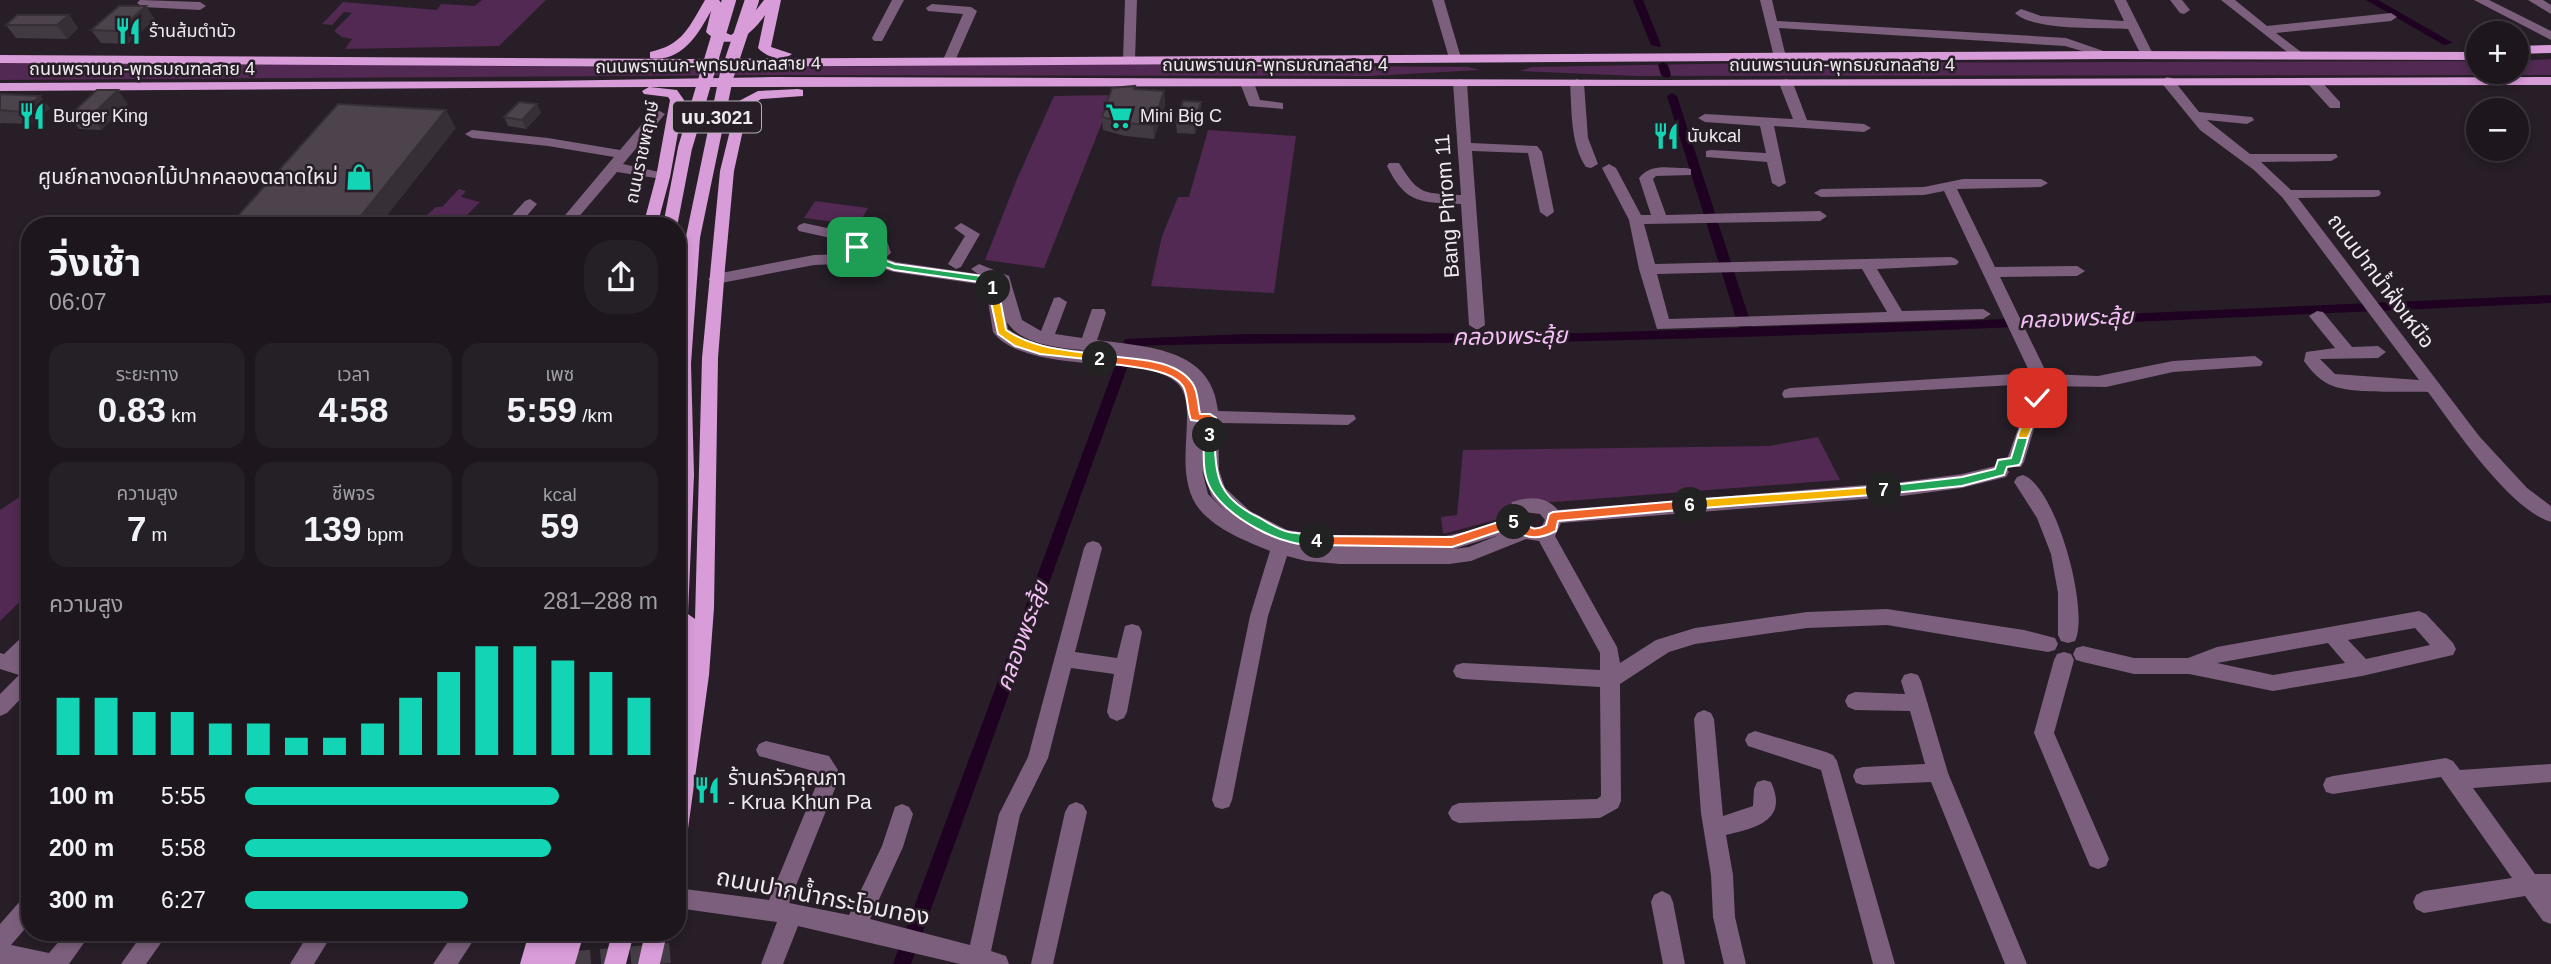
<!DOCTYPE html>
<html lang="th">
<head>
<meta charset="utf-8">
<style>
	:root { --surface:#1d161d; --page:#251f26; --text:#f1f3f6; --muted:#a09fa4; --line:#3b353b; --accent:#11d5b4 }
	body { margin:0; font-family:Helvetica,"Noto Sans Thai",sans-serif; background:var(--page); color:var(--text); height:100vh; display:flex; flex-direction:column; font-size:26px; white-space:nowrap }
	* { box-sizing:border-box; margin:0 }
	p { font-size:23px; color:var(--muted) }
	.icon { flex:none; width:38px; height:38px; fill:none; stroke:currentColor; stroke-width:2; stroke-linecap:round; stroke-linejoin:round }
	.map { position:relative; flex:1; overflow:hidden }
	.details { position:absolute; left:21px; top:217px; width:665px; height:724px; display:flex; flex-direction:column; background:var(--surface); border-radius:28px; box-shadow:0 4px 10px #0003,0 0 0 2px var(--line) }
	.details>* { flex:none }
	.buttons { position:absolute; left:2466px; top:21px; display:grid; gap:14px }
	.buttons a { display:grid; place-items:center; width:63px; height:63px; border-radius:50%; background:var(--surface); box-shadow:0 4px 10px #0003,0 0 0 2px var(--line); font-size:35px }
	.pin { position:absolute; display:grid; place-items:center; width:60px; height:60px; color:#fff; margin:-30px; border-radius:14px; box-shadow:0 4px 10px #0006 }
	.km { position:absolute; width:35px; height:35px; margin:-18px; border-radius:50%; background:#222; color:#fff; font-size:19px; line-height:35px; text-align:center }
	.round { display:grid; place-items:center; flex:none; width:74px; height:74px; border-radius:28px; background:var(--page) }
	.head { display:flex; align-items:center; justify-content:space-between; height:119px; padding:0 28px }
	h1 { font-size:38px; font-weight:700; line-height:52px }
	.stats { display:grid; grid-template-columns:repeat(3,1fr); gap:10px; height:119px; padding:7px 28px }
	.stats div { display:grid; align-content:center; border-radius:18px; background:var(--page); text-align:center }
	.stats b { font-size:35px; font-weight:700 }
	.stats small { font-size:19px; font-weight:400 }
	.stats p { font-size:19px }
	.chart { height:196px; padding:14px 28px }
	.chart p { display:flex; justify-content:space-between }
	.chart svg { width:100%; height:126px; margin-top:7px; stroke:var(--accent); stroke-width:6 }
	ul { padding:0 28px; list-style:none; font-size:23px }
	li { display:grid; grid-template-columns:112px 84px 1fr; align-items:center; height:52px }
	li i { height:18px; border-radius:9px; background:var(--accent) }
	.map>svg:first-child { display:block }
</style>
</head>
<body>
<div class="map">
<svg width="2551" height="964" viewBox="0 0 2551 964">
	<rect width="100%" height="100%" fill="#271e27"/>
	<path fill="#512952" d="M482 0H546L499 46 345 49 352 39 342 37 334 31 352 13 344 12 332 25 322 24 343 2 437 10 441 4 475 6Z
		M2551 59V75L1637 76 1520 71 1532 67 1753 63 2478 61V72H2516L2517 61Z
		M0 61 681 68 1119 64 1468 67 1480 70 1371 76 780 75 0 80Z
		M1113 95 1044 268 985 260 1017 179 1054 96Z
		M1208 130 1296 136 1274 293 1151 286 1162 236 1178 197H1189Z
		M459 189 466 191 461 197 480 202 456 226H426L420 221 436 207H442Z
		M815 201 868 208 858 225 804 218Z
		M1818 437 1840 480 1554 502 1518 501 1510 504 1506 517 1443 534 1441 517 1457 515 1463 450 1769 446Z
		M21 496 30 498V592L0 621V510Z"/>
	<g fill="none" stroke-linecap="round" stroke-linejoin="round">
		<path fill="#1f0121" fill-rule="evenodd" d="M1633 0H1643L1661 45 1660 47 1651 45Z
			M2366 0H2378L2453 43 2444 45Z
			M1663 62 1668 65 1671 75 1670 77 1666 78 1661 75 1658 65Z
			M1672 93 1677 96 1752 327 1963 321 2551 295V303C2231 317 1911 334 1591 341 1439 345 1287 341 1135 346L911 964H893L1125 339 1246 334 1587 333 1739 328 1667 96Z"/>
		<path stroke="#453d45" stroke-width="20" stroke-dasharray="20 10" stroke-linecap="butt" d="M541 964 670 953"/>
		<path fill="#7c5f7c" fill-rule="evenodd" d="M140 0 200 2 206 6 200 10 143 7 137 3Z
			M892 0H904L882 41H874L872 38Z
			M1125 0H1137L1135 60 1129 64 1123 60Z
			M1432 0H1444L1461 58 1460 61H1450L1449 58Z
			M1760 0H1772L1777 21 2066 38 2115 55 2109 59 2065 46 1779 28 1786 57 1780 61 1774 57Z
			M2114 0H2126L2154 56 2153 59H2143L2128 29C2101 27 2033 31 2015 13L2021 9 2041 16 2124 21Z
			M2170 0H2182L2190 10 2184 14 2180 13Z
			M2221 0H2235L2267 26 2391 13 2397 17 2391 21 2276 33 2301 52V58L2296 59Z
			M2474 0H2489L2551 31V40Z
			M2528 0H2543L2551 5V14Z
			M932 4 971 7 977 11 954 63H944L943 60 963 14 928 11 926 8Z
			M2167 77 2172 78 2199 112 2252 117 2254 120 2247 124 2207 120 2250 154H2336L2338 157 2331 161 2261 162 2291 190H2379L2381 193 2379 196 2374 197 2298 198 2479 436 2527 488 2551 506V522C2509 509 2454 427 2428 392 2403 391 2354 394 2333 386 2321 382 2311 371 2304 361L2306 352 2335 348 2309 316 2317 311 2323 312 2352 347 2378 346 2386 352 2378 358 2320 359 2335 374 2419 380 2282 197 2254 170 2200 130 2160 81Z
			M2314 78 2319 79 2340 102V108H2330L2309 85V79Z
			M1247 79 1254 83 1260 100 1283 103V109L1249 106 1240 83Z
			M1460 79 1467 83 1471 143 1537 146 1542 152 1554 212 1547 217 1540 212 1528 153 1472 151 1485 325 1477 330 1469 325 1461 204C1422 202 1406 205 1387 166L1389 163H1399C1419 196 1424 193 1461 195L1453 83Z
			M1577 79 1584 83 1588 138 1598 164 1591 168 1586 167C1570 143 1572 111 1570 83Z
			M1786 79 1793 83 1807 120 1864 124 1871 128 1864 132 1774 126 1786 183 1779 187 1772 183 1767 162 1706 157V151L1711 150 1766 153 1760 126 1705 122 1698 118 1705 114 1793 119 1779 83Z
			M658 110 665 114 623 164 668 174V180L617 172 571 226H556L614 157 548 146 472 138 465 134 472 130 548 138 620 150 653 111Z
			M1609 164 1616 168 1641 215H1651L1639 178C1651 163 1668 168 1686 168L1691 169V175L1656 176 1653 179 1666 215 1820 211 1827 216 1820 221 1644 224 1655 264 1951 257 1956 259 1959 262 1956 265 1877 269 1902 311 1983 309 1991 314 1983 319 1657 329 1639 269 1629 220 1602 168ZM1862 269 1887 312 1669 319 1657 274Z
			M1963 179H2041L2048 183 2041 187 1957 189 1995 267 2077 266 2085 271 2077 276 2000 277 2047 374 2098 376 2173 361 2255 356 2263 362 2261 366 2173 372 2106 387 2047 386 2024 462 2021 467H2009L2006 462 2029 398 2031 384 1784 398 1782 394 1784 390 1790 388 2030 373 1944 191 1924 195 1821 197 1814 193 1821 189 1924 187Z
			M530 199 537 204 518 226H502L525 201Z
			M804 223 887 241 891 253 885 258 896 262 978 274 971 269 979 264 1009 276 1022 320 1041 331 1054 298 1059 297 1067 302 1055 334 1082 338 1092 309H1104L1106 313 1097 340C1148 347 1212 348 1218 411L1354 415 1356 419 1348 425 1218 423 1219 470 1225 488 1250 511 1287 530 1321 535 1445 536 1469 531 1506 518 1512 502C1528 497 1545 495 1558 510L1902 482 1962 474 2000 465 2006 467 2009 472 2006 477 1962 488 1902 496 1561 523 1555 536 1617 647 1620 663 1656 640 1695 628 1807 612 1887 609 2024 630 2055 638 2058 644 2055 650 2048 652 1887 625 1807 628 1695 644 1669 652 1620 684 1621 801 1618 808 1600 818 1459 823 1452 820 1448 813 1452 806 1459 803 1597 799 1601 796 1600 687 1463 679 1456 677 1453 671 1456 665 1463 663 1600 670V653L1539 541 1526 539 1471 561 1449 564H1340L1306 561 1287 556 1268 616 1232 800 1229 807 1222 809 1215 807 1212 800 1250 616 1270 551C1246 541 1217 530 1200 510 1169 472 1201 408 1178 384 1170 376 1159 373 1149 369 1109 362 1018 367 993 332L986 289 978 284 894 272 862 263 814 265 716 284 708 279 716 274 814 255 848 254 853 243 799 231 797 228 799 225ZM870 246 875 247V251L863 254V250ZM1007 322C1024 349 1072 348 1101 352 1068 349 1036 349 1008 329ZM1202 470 1212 497 1226 512 1208 494ZM1524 512 1540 514 1545 520 1542 526 1535 528 1524 522ZM1499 535 1469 547 1454 549Z
			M961 223 980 234 961 267 956 269 948 264 965 236 954 228Z
			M2023 475C2056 486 2090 611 2075 641L2068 643 2061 641 2058 635V593L2051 554 2037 518 2014 482 2017 477Z
			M1093 541 1099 543 1102 548 1075 652 1117 658 1125 626 1132 624 1139 626 1142 632 1127 712 1124 718 1117 721 1110 718 1107 712 1114 674 1071 668 1048 758 1020 815 991 951 1006 956 1009 964H960L798 926 783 964H761L777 922 677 908V888L769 900 816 786 817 772 759 756 756 750 759 744 766 741 829 756 838 770 836 786 789 903 849 915 882 846 895 807 902 804 909 807 913 814 903 847 870 919 970 945 999 814 1028 757 1084 548 1087 543Z
			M2419 611 2426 614 2453 643 2456 649 2453 655 2362 676 2273 691 2189 674H2134L2083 662 2076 660 2073 654 2076 648 2083 646 2134 658H2188L2217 647ZM2415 628 2430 645 2366 659 2348 640ZM2328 643 2345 663 2273 675 2217 663Z
			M30 634V654L24 660 30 662V689L7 713 0 716V694L19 675 0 669V653L4 654 23 636Z
			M2064 652 2071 654 2074 660 2054 733 2109 859 2106 866 2098 869 2090 866 2034 733 2054 660 2057 654Z
			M1911 673 1918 675 1921 681 1948 773 2027 964H2005L1931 782 1863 785 1856 783 1853 776 1856 769 1863 767 1925 764 1910 711 1855 710 1848 707 1845 701 1848 695 1855 692 1905 694 1901 681 1904 675Z
			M1704 710 1711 713 1714 719 1723 816 1753 806 1754 789 1757 782 1764 780 1771 782C1789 821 1755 828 1726 835L1733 875 1735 917 1746 964H1724L1713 917 1711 875 1701 813 1694 719 1697 713Z
			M1755 731 1826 752 1833 755 1837 761 1895 964H1873L1821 770 1748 746 1745 740 1748 734Z
			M2446 758 2453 761 2460 770 2551 764V782L2473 788 2535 874H2551V924L2543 921 2525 896 2424 913 2416 909 2413 902 2416 895 2424 891 2512 878 2441 777 2333 794 2326 792 2323 785 2326 778 2333 776Z
			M1076 802 1083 805 1087 812 1053 964H1031L1065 812 1069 805Z
			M1662 891 1670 895 1673 902 1685 964H1663L1651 902 1654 895Z
			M30 896V923L11 945 49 953 66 933H91L69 964H0V924L22 899Z
			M143 933H168L146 964H121Z
			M309 933H333L314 964H290Z
			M454 933H478L458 964H433Z"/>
		<path fill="#d89cd9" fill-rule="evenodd" d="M705 0H719L724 7 719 30 731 35 742 28 764 0H781L771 47 792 54C782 62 766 57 758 48L765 15C751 35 729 54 706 32L711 11C698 34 682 63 650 58V52C683 45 689 27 705 0Z
			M2551 45V53L2516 54V46Z
			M2109 51 2478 52V60L2109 59 688 67 0 63V55L688 59Z
			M772 77 1666 80 2551 77V85L650 87 677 90 684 100 670 177 657 226H643L656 177 670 100 668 97 644 94 642 91 649 87 0 91V83L544 81Z
			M798 89 803 90V96L761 99 748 107 734 171 725 268 718 358 714 608 709 675 688 829 685 836 677 839V756L686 695 679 688 677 643V336L686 237 693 232 700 237 691 364 694 475 688 614 695 619 702 358 720 171 737 102 758 91Z
			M529 933H584L575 964H520Z
			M612 933H634L626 964H604Z
			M645 933H667L660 964H638Z"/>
		<path stroke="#d89cd9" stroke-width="14" d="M670 226 685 148 729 0
			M693 237 726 78 752 0"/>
	</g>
	<path fill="#423a42" d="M69 15 78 28 67 39 16 38 6 25Z
		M155 19 127 44 101 43 91 30Z
		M1135 86V89L1164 91 1165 105 1154 139 1125 136 1103 130 1102 117Z
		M0 94 50 108 31 124 1 123 0 124Z
		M128 104 101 130 79 129 69 116Z
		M537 104 541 113 526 129 508 126 504 117Z
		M1201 111 1195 134 1177 133 1176 123Z"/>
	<path fill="#362f36" d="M146 6 155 19 127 44 118 31Z
		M69 15 78 28 67 39 57 25Z
		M118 90 128 104 101 130 91 116Z
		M1164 91 1165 105 1154 139 1153 125Z
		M40 96 50 108 31 124 21 112Z
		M1201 102V111L1195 134 1194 125Z
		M537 104 541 113 526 129 522 120Z
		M446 110 456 128 379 226H353Z"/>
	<path fill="#4d434d" stroke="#362f36" stroke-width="2" d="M119 6H146L118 31 91 30Z
		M17 15H69L57 25H6Z
		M1135 86 1134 89 1164 91 1153 125 1124 123 1102 117 1112 88Z
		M97 90H118L91 116H69Z
		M0 94 40 96 21 112 0 110Z
		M1183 101 1201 102 1194 125 1176 123Z
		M519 102 537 104 522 120 504 117Z
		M338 104 446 110 353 226H229Z"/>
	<path fill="#22a559" stroke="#fff" stroke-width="2" d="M857 244 862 247V255L873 256 895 264 982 276 998 288 993 291 979 282 894 270 872 262 856 261 851 255 852 247Z"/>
	<path fill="#f5b400" stroke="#fff" stroke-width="2" d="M993 285 998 288 1006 330C1034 349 1067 350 1100 355L1105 359 1104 361 1040 354 1015 346 998 334 988 288Z"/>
	<path fill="#f0652b" stroke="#fff" stroke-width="2" d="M1100 355C1128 359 1178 357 1194 386 1198 394 1198 405 1200 414H1210L1216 418 1213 438 1210 439 1204 435 1205 422 1191 420C1187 410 1188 397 1184 388 1173 366 1118 367 1096 361L1095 359Z"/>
	<path fill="#22a559" stroke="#fff" stroke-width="2" d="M1210 431 1215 435C1214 477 1219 499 1260 518 1269 523 1279 530 1289 532 1300 534 1311 534 1321 537V544C1288 552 1220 515 1208 483 1202 468 1204 451 1204 435Z"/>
	<path fill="#f0652b" stroke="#fff" stroke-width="2" d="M1514 517 1518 519V525L1452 547 1317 545 1311 541 1317 536 1452 537Z"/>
	<path fill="#f0652b" stroke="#fff" stroke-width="2" d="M1690 500 1695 505 1690 509 1558 521 1556 531C1537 541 1521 540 1508 522L1514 517C1527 523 1530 534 1546 525L1549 514 1553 512Z"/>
	<path fill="#f5b400" stroke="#fff" stroke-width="2" d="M1884 486 1890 490 1884 494 1690 509 1684 505 1690 500Z"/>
	<path fill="#22a559" stroke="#fff" stroke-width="2" d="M2023 431 2029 435 2021 462 2019 465 2007 467 2004 475 1962 486 1884 494 1878 490 1884 486 1962 477 1995 469 1998 460 2011 458 2018 435Z"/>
	<path fill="#f5b400" stroke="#fff" stroke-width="2" d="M2037 394 2043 398 2029 435 2027 438H2019L2018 435 2032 398Z"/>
	<defs>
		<symbol id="restaurant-bare" viewBox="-9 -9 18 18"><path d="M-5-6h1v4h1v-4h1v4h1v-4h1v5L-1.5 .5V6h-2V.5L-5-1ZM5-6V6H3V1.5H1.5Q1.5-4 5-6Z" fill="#11d5b4" stroke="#271e27" stroke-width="2.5" paint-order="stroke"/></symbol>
		<symbol id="supermarket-bare" viewBox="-9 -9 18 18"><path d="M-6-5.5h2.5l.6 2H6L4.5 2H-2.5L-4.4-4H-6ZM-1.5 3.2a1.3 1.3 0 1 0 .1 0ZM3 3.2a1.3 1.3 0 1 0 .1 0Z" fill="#11d5b4" stroke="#271e27" stroke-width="2.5" paint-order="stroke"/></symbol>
		<symbol id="shop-bare" viewBox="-9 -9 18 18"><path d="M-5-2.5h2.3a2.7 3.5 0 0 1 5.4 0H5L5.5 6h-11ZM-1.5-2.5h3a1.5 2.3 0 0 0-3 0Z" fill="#11d5b4" stroke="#271e27" stroke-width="2.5" paint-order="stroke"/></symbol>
	</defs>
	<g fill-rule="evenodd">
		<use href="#restaurant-bare" x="109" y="12" width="38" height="38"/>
		<use href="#restaurant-bare" x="13" y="97" width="38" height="38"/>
		<use href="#supermarket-bare" x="1100" y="97" width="38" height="38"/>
		<use href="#restaurant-bare" x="1647" y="117" width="38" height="38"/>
		<use href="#shop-bare" x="340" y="158" width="38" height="38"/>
		<use href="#restaurant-bare" x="688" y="771" width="38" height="38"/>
	</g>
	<g text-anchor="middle" stroke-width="5" stroke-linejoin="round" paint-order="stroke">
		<g font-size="18" fill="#f0eaf0" stroke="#271e27" text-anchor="start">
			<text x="149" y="37">ร้านส้มตำนัว</text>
			<text x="53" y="122">Burger King</text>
			<text x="1140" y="122">Mini Big C</text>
			<text x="1687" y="142">นับkcal</text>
		</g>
		<g font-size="18" fill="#f0eaf0" stroke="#271e27">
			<text transform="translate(708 65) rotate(-1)" y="6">ถนนพรานนก-พุทธมณฑลสาย 4</text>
			<text x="1275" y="71">ถนนพรานนก-พุทธมณฑลสาย 4</text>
			<text x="1842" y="71">ถนนพรานนก-พุทธมณฑลสาย 4</text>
			<text x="142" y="75">ถนนพรานนก-พุทธมณฑลสาย 4</text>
			<text transform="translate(642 152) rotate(-78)" y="6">ถนนราชพฤกษ์</text>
		</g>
		<rect fill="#271e27" stroke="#b4adb4" stroke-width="2" x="673" y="101.5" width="88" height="31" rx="5"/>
		<g font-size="19" font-weight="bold" fill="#f0eaf0">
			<text x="717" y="124">นบ.3021</text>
		</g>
		<g font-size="21" fill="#f0eaf0" stroke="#271e27" text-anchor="end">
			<text x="338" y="184">ศูนย์กลางดอกไม้ปากคลองตลาดใหม่</text>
			<text x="728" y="785" text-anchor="start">ร้านครัวคุณภา<tspan x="728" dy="24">- Krua Khun Pa</tspan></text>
		</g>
		<g font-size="21" fill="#f0eaf0" stroke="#271e27">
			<text transform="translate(1447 206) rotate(-94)" y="7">Bang Phrom 11</text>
			<text transform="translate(2381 281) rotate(53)" y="7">ถนนปากน้ำฝั่งเหนือ</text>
		</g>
		<g font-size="23" font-style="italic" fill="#f4bff5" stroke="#271e27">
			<text transform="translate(2076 318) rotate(-2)" y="8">คลองพระลุ้ย</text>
			<text transform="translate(1510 336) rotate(-1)" y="8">คลองพระลุ้ย</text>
			<text transform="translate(1022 636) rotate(-70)" y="8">คลองพระลุ้ย</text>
		</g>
		<g font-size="24" fill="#f0eaf0" stroke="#271e27">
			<text transform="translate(823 897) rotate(11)" y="8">ถนนปากน้ำกระโจมทอง</text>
		</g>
	</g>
</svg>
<div class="buttons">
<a>+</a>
<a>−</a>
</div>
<div class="pin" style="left:857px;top:247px;background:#1e9e55"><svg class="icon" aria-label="arrive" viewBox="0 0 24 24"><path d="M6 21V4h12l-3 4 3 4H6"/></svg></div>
<div class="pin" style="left:2037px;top:398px;background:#d93025"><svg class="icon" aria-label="check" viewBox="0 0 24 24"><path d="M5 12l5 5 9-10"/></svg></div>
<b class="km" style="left:993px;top:288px">1</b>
<b class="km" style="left:1100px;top:359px">2</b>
<b class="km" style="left:1210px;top:435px">3</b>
<b class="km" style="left:1317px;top:541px">4</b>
<b class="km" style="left:1514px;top:522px">5</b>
<b class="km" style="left:1690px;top:505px">6</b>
<b class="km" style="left:1884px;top:490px">7</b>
<section class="details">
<div class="head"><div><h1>วิ่งเช้า</h1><p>06:07</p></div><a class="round"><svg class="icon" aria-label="share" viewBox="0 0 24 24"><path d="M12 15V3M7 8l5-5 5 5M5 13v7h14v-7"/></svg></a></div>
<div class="stats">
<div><p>ระยะทาง</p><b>0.83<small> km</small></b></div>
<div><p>เวลา</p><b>4:58</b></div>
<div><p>เพซ</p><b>5:59<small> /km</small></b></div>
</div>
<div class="stats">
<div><p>ความสูง</p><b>7<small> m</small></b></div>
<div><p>ชีพจร</p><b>139<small> bpm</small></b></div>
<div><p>kcal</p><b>59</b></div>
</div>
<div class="chart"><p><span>ความสูง</span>281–288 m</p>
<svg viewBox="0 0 160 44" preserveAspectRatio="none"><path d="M5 44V24M15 44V24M25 44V29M35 44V29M45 44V33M55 44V33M65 44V38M75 44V38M85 44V33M95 44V24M105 44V15M115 44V6M125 44V6M135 44V11M145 44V15M155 44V24"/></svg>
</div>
<ul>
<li><b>100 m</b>5:55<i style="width:76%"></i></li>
<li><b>200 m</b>5:58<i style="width:74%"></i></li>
<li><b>300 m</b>6:27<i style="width:54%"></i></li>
</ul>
</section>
</div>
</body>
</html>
